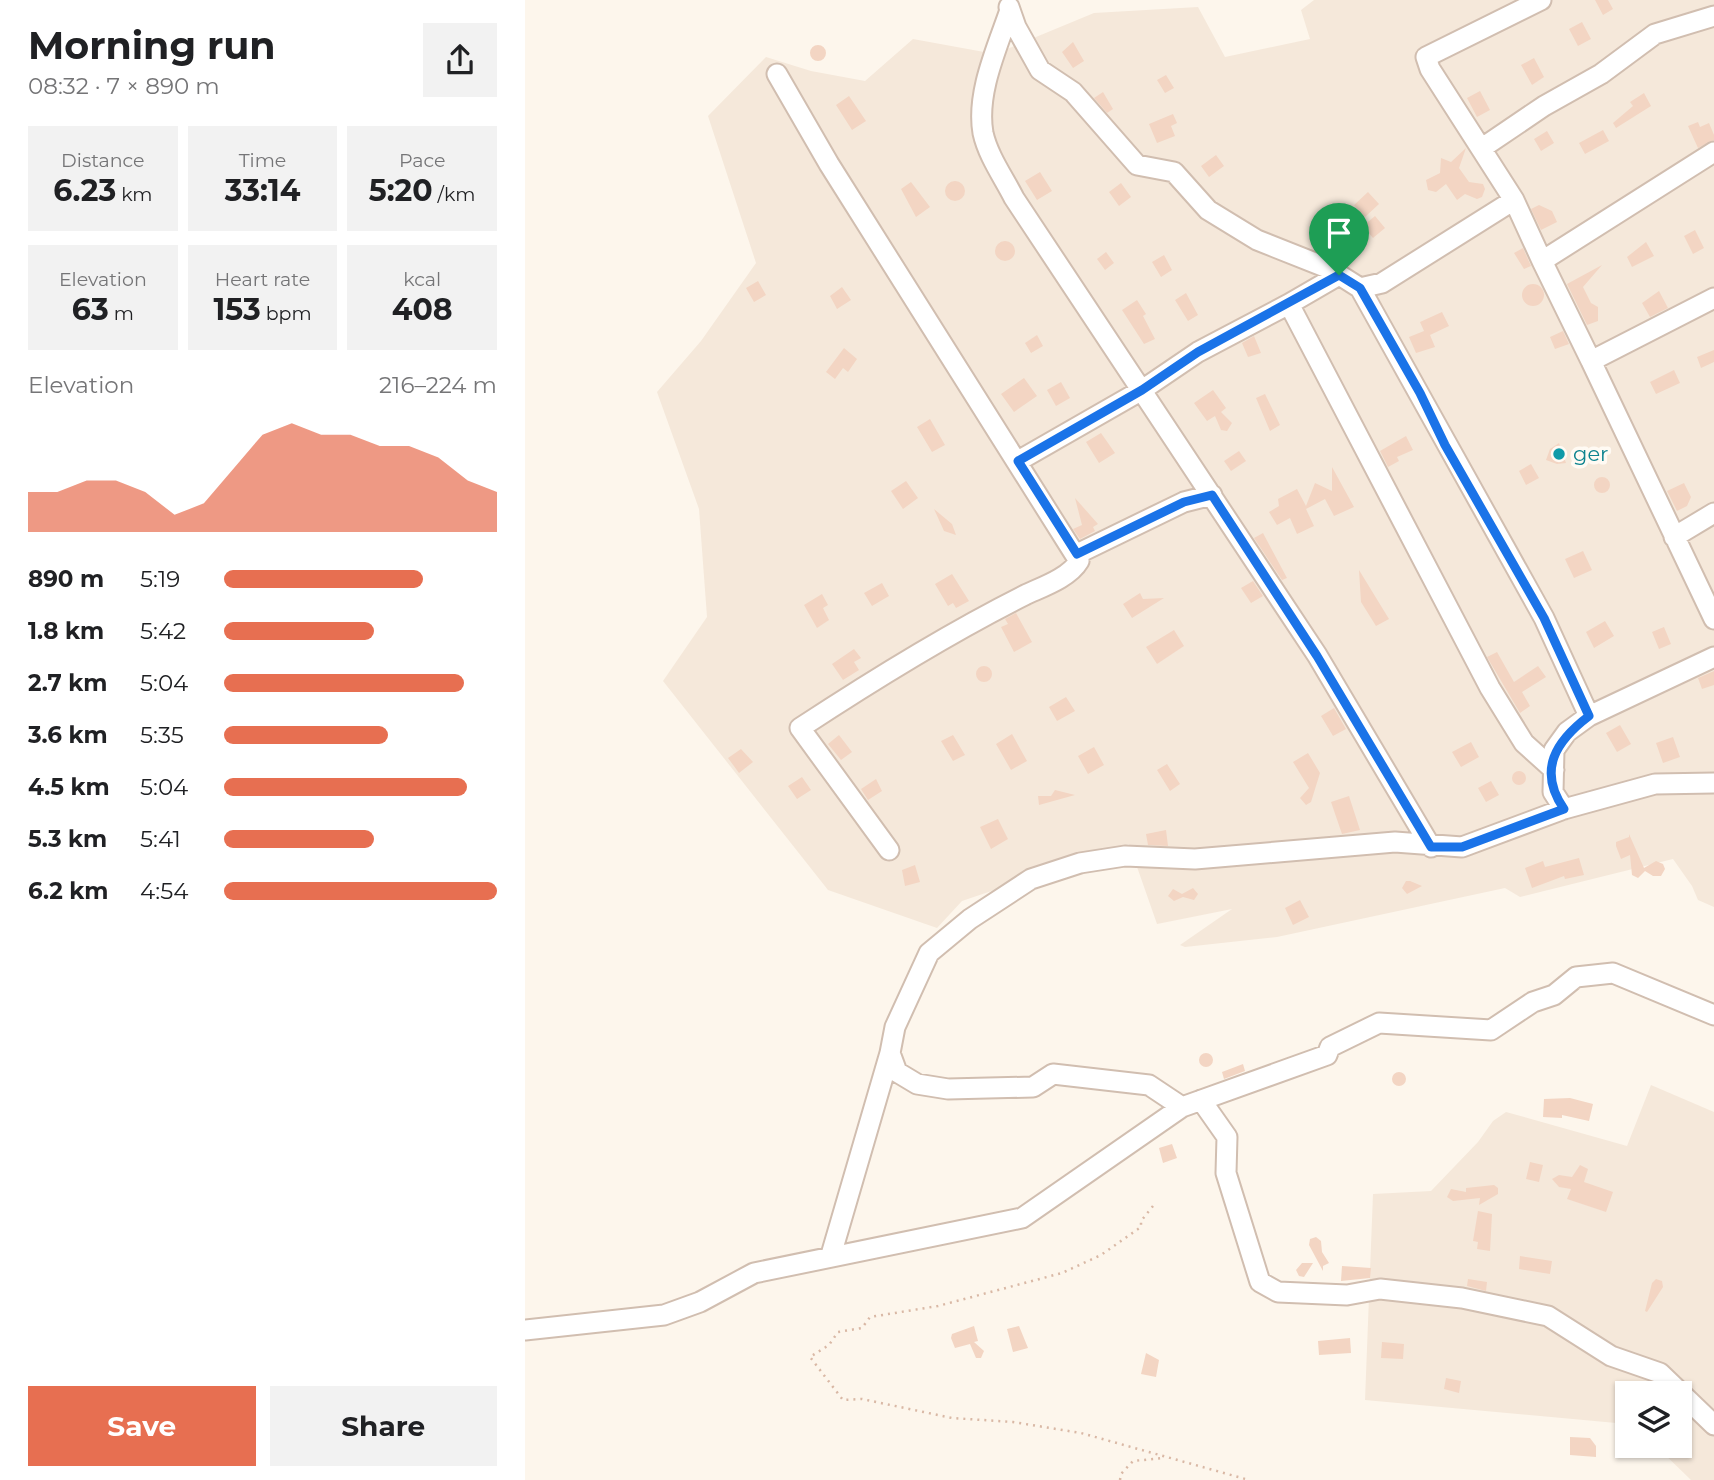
<!DOCTYPE html>
<html lang="en">
<head>
<meta charset="utf-8">
<style>
	:root { --surface:#fff; --page:#f2f2f2; --text:#202124; --muted:#757577; --accent:#e76f51 }
	body { margin:0; font-family:Montserrat,sans-serif; background:var(--page); color:var(--text); height:100vh; display:flex; flex-direction:column; font-size:26px; white-space:nowrap }
	* { box-sizing:border-box; margin:0 }
	p { font-size:23px; color:var(--muted) }
	.icon { flex:none; width:38px; height:38px; fill:none; stroke:currentColor; stroke-width:2; stroke-linecap:round; stroke-linejoin:round }
	.map { position:relative; flex:1; overflow:hidden }
	.side { display:flex; flex-direction:column; background:var(--surface); width:525px }
	.side>* { flex:none }
	.controls { position:absolute; left:1090px; top:1381px; display:grid; gap:14px }
	.controls a { display:grid; place-items:center; width:77px; height:77px; border-radius:0px; background:var(--surface); box-shadow:0 2px 5px #0004; font-size:35px }
	.pin { position:absolute; display:grid; place-items:center; width:60px; height:60px; color:#fff; margin:-72px -30px; border-radius:50% 50% 50% 0; rotate:-45deg; box-shadow:0 0 7px #0007 }
	.pin .icon { rotate:45deg }
	.round { display:grid; place-items:center; flex:none; width:74px; height:74px; border-radius:0px; background:var(--page) }
	.summary { display:flex; align-items:center; justify-content:space-between; height:119px; padding:0 28px }
	h1 { font-size:38px; font-weight:700; line-height:52px }
	.metrics { display:grid; grid-template-columns:repeat(3,1fr); gap:10px; height:119px; padding:7px 28px }
	.metrics div { display:grid; align-content:center; border-radius:0px; background:var(--page); text-align:center }
	.metrics b { font-size:30px; font-weight:700 }
	.metrics small { font-size:19px; font-weight:400 }
	.metrics p { font-size:19px }
	.chart { height:196px; padding:14px 28px }
	.chart p { display:flex; justify-content:space-between }
	.chart svg { width:100%; height:126px; margin-top:7px; fill:var(--accent); opacity:.7 }
	.button { display:flex; gap:14px; margin-top:auto; padding:14px 28px }
	.button a { flex:1; height:80px; border-radius:0px; background:var(--accent); color:#fff; font-size:28px; font-weight:700; line-height:80px; text-align:center }
	.button a+a { background:var(--page); color:var(--text) }
	ul { padding:0 28px; list-style:none; font-size:23px }
	li { display:grid; grid-template-columns:112px 84px 1fr; align-items:center; height:52px }
	li i { height:18px; border-radius:9px; background:var(--accent) }
	main { display:flex; flex:1; min-height:0 }
	.map>svg:first-child { display:block }
</style>
</head>
<body>
<main>
<section class="side">
<div class="summary"><div><h1>Morning run</h1><p>08:32 · 7 × 890 m</p></div><a class="round"><svg class="icon" aria-label="share" viewBox="0 0 24 24"><path d="M12 15V3M7 8l5-5 5 5M5 13v7h14v-7"/></svg></a></div>
<div class="metrics">
<div><p>Distance</p><b>6.23<small> km</small></b></div>
<div><p>Time</p><b>33:14</b></div>
<div><p>Pace</p><b>5:20<small> /km</small></b></div>
</div>
<div class="metrics">
<div><p>Elevation</p><b>63<small> m</small></b></div>
<div><p>Heart rate</p><b>153<small> bpm</small></b></div>
<div><p>kcal</p><b>408</b></div>
</div>
<div class="chart"><p><span>Elevation</span>216–224 m</p>
<svg viewBox="0 0 160 44" preserveAspectRatio="none"><path d="M0 44V30L10 30L20 26L30 26L40 30L50 38L60 34L70 22L80 10L90 6L100 10L110 10L120 14L130 14L140 18L150 26L160 30V44z"/></svg>
</div>
<ul>
<li><b>890 m</b>5:19<i style="width:73%"></i></li>
<li><b>1.8 km</b>5:42<i style="width:55%"></i></li>
<li><b>2.7 km</b>5:04<i style="width:88%"></i></li>
<li><b>3.6 km</b>5:35<i style="width:60%"></i></li>
<li><b>4.5 km</b>5:04<i style="width:89%"></i></li>
<li><b>5.3 km</b>5:41<i style="width:55%"></i></li>
<li><b>6.2 km</b>4:54<i style="width:100%"></i></li>
</ul>
<div class="button"><a>Save</a><a>Share</a></div>
</section>
<div class="map">
<svg width="1189" height="1480" viewBox="0 0 1189 1480">
	<rect width="100%" height="100%" fill="#fdf6ec"/>
	<path fill="#f5e8da" d="M789 0H1189V907L1173 900 1167 886 1148 859 995 897 980 888 752 937 660 947 655 945 707 909 632 924 604 844 437 901 412 928 303 890 138 681 182 617 174 509 132 392 176 341 231 263 183 116 241 57 286 71 340 81 388 39 470 54 569 13 673 7 700 57 785 39 776 10Z
		M1126 1085 1189 1112V1480H1166L1131 1446H1155V1393H1102V1424L840 1400 848 1194 906 1191 953 1142 968 1121 981 1112 1102 1146Z"/>
	<path fill="#f3d5c3" d="M1070 0H1083L1088 9 1078 15Z
		M1057 22 1066 39 1053 46 1044 29Z
		M548 42 559 61 548 68 537 52Z
		M285 53a8 8 0 1 1 16 0a8 8 0 1 1-16 0Z
		M1009 58 1019 77 1007 85 996 65Z
		M641 75 649 88 640 93 632 80Z
		M955 91 965 110 952 117 942 98Z
		M578 92 588 109 582 113 569 98Z
		M1119 93 1126 106 1091 128 1088 123 1108 106 1105 102Z
		M324 96 341 121 327 130 311 105Z
		M648 114 652 123 646 126 650 136 632 143 624 124Z
		M1173 122 1175 127 1184 123 1189 135V140L1173 148 1163 126Z
		M1078 130 1084 141 1060 154 1054 143Z
		M1022 131 1029 143 1016 151 1009 139Z
		M941 148 934 168 944 182 958 184 960 189 957 197 952 199 940 194 932 200 921 184 911 192 903 190 901 180 915 173 916 158 926 162Z
		M691 155 699 166 684 177 676 166Z
		M515 172 527 191 512 200 500 181Z
		M420 191a10 10 0 1 1 20 0a10 10 0 1 1-20 0Z
		M386 182 405 207 391 217 376 189Z
		M596 183 606 197 594 206 584 192Z
		M843 192 854 204 840 217 829 205Z
		M1014 205 1027 211 1032 222 1016 230 1006 209Z
		M850 216 860 228 848 238 838 226Z
		M1170 230 1179 248 1168 254 1159 236Z
		M470 251a10 10 0 1 1 20 0a10 10 0 1 1-20 0Z
		M1121 242 1129 256 1107 267 1102 257Z
		M998 248 1006 266 999 269 989 253Z
		M581 252 589 263 580 270 572 259Z
		M639 255 647 270 636 277 627 262Z
		M1077 265 1058 287 1066 303 1073 307V321L1062 325 1042 284Z
		M233 281 241 295 229 302 221 288Z
		M997 295a11 11 0 1 1 22 0a11 11 0 1 1-22 0Z
		M317 287 326 300 312 309 305 296Z
		M1134 291 1143 308 1125 317 1117 303Z
		M661 293 673 315 663 321 650 300Z
		M612 300 621 314 618 316 630 339 619 344 597 310Z
		M917 312 924 326 905 335 910 347 891 353 884 337 899 331 895 322Z
		M1038 331 1044 344 1030 349 1025 337Z
		M512 335 518 346 506 353 500 343Z
		M729 336 736 353 723 357 717 343Z
		M319 348 332 359 323 372 318 368 310 379 301 372Z
		M1189 350V362L1176 368 1172 357Z
		M1149 370 1155 383 1131 394 1125 382Z
		M499 378 512 396 489 412 476 394Z
		M536 382 545 398 531 406 522 390Z
		M688 390 701 408 696 412 707 423 702 431 696 430 690 416 682 421 669 403Z
		M740 394 755 425 745 431 731 398Z
		M405 419 420 445 407 452 392 427Z
		M576 433 590 453 574 463 561 442Z
		M881 436 888 450 872 457 874 461 863 467 855 451Z
		M1034 443 1041 463 1032 464 1021 460 1025 449Z
		M714 451 721 461 706 471 699 461Z
		M1006 464 1014 478 1001 485 994 471Z
		M807 467 829 507 809 516 800 499 781 509 789 526 772 534 765 518 752 525 744 512 754 506 753 499 772 489 781 506 790 483 807 491Z
		M1069 485a8 8 0 1 1 16 0a8 8 0 1 1-16 0Z
		M381 481 393 498 378 509 366 491Z
		M1159 483 1166 497 1162 506 1152 511 1142 491Z
		M550 498 573 524 568 527 570 531 555 539 548 529 557 525Z
		M409 509 427 524 431 535 419 531Z
		M738 533 762 578 757 580 729 538Z
		M1058 551 1067 570 1049 578 1040 559Z
		M834 570 864 619 851 626 836 602Z
		M427 574 444 601 431 608 428 603 423 606 410 584Z
		M728 581 738 596 726 603 716 588Z
		M357 583 364 596 347 606 339 593Z
		M615 593 618 599 639 598 607 618 598 604Z
		M297 594 303 605 298 608 304 620 292 628 279 605Z
		M491 613 507 642 489 652 476 627 483 624 480 619Z
		M1080 621 1089 636 1069 648 1061 632Z
		M1139 627 1146 644 1134 649 1127 632Z
		M649 630 659 646 632 664 621 647Z
		M329 649 336 658 329 662 334 670 318 680 307 664Z
		M972 652 989 682 1013 666 1021 677 997 692 1005 706 995 713 962 657Z
		M451 674a8 8 0 1 1 16 0a8 8 0 1 1-16 0Z
		M1189 671V685L1177 689 1173 678Z
		M541 697 550 711 532 721 524 707Z
		M809 708 821 729 808 736 796 716Z
		M1095 725 1106 744 1092 752 1081 733Z
		M487 734 502 761 486 770 471 744Z
		M314 735 327 752 316 760 303 744Z
		M428 735 440 755 428 761 416 741Z
		M1148 737 1155 757 1138 763 1131 743Z
		M946 742 954 757 936 767 927 752Z
		M569 747 579 765 563 774 553 756Z
		M216 749 228 762 214 773 203 758Z
		M783 753 795 773 786 802 781 805 775 798 784 788 768 762Z
		M642 764 655 784 645 791 632 770Z
		M987 778a7 7 0 1 1 14 0a7 7 0 1 1-14 0Z
		M277 777 286 790 272 799 263 786Z
		M351 779 357 791 343 800 336 789Z
		M966 781 974 795 961 802 953 788Z
		M530 790 550 795 514 805 513 796H526Z
		M824 796 835 830 817 834 806 802Z
		M473 819 483 839 466 849 455 827Z
		M641 830 643 846 623 845 621 834Z
		M1104 834 1119 868 1131 861 1138 864 1140 869 1136 876H1128L1120 871 1113 878 1107 875 1105 855 1096 859 1091 846V842L1104 837Z
		M1054 858 1059 875 1040 879 1039 876 1007 888 1000 868 1018 861 1020 867Z
		M390 865 395 882 380 886 377 870Z
		M881 881H885L897 886 882 894 877 888Z
		M668 888 673 894 669 900 658 897 649 901 643 896 648 889 657 894Z
		M775 900 784 917 768 925 760 908Z
		M674 1060a7 7 0 1 1 14 0a7 7 0 1 1-14 0Z
		M718 1064 720 1071 699 1079 697 1072Z
		M867 1079a7 7 0 1 1 14 0a7 7 0 1 1-14 0Z
		M1045 1098 1068 1104 1064 1121 1037 1115V1118L1018 1117 1019 1099Z
		M647 1144 652 1158 638 1163 634 1148Z
		M1005 1162 1018 1165 1014 1182 1001 1179Z
		M1055 1165 1063 1169 1059 1182 1088 1192 1081 1212 1042 1199 1046 1189 1034 1187 1027 1179 1034 1175 1047 1177Z
		M969 1185 973 1188V1194L954 1205 955 1198 928 1201 922 1197 926 1189 941 1192V1188Z
		M953 1211 967 1214 965 1251 952 1249 953 1242 948 1241Z
		M791 1237 796 1241 797 1252 804 1263 798 1266V1271L784 1245 785 1239Z
		M995 1256 1027 1261 1025 1274 994 1269Z
		M777 1263H788L779 1277 774 1276 771 1270Z
		M817 1266 846 1268 845 1278 816 1281Z
		M943 1279 962 1282 961 1291 942 1286Z
		M1131 1279 1137 1281 1138 1287 1122 1312 1120 1311 1127 1283Z
		M449 1326 453 1341 449 1342 459 1351 456 1358H451L445 1344 430 1348 426 1338 427 1334Z
		M494 1326 503 1348 488 1352 482 1329Z
		M825 1338 826 1353 794 1355 793 1341Z
		M857 1342 879 1344 878 1359 856 1358Z
		M621 1353 634 1360 631 1377 616 1374Z
		M921 1378 936 1381 934 1393 919 1389Z
		M1045 1437 1065 1438 1071 1446V1457L1045 1455Z"/>
	<g fill="none" stroke-linecap="round" stroke-linejoin="round">
		<defs>
			<path id="minor" d="M1016 0 901 57 905 69 989 200 1017 261
				M484 7 491 27 515 70 548 92 612 165 649 172 683 210 732 240 805 269 835 288 1019 618 1064 716
				M485 10C472 48 451 93 458 133 463 156 479 178 489 198L792 655 906 847
				M252 74 304 164 554 561C544 578 517 587 500 595 422 634 348 680 275 728L364 850
				M957 148 1019 106 1076 74 1130 34 1189 16
				M1189 152 1017 261 1066 361 1189 298
				M814 275 764 304 965 688 999 743 1029 770
				M835 288 857 283 989 200
				M1066 361 1189 619
				M493 461 617 390 673 352 764 304
				M1149 537 1189 513
				M552 554 659 502 687 495
				M1039 809 1028 792 1029 750 1042 732 1064 716 1189 657
				M676 1100 702 1137 701 1173 735 1282 753 1292 822 1295 855 1289 937 1298 1023 1316 1086 1356 1135 1373 1189 1425
				M657 1107 624 1085 528 1074 508 1087 423 1089 392 1084 372 1072 365 1053 370 1027 404 953 445 919 506 879 555 863 600 856 670 859 870 842 937 847 1039 809 1130 784 1189 783
				M306 1255 365 1053
				M0 1330 139 1315 175 1302 229 1273 497 1218 657 1107 802 1055 805 1047 854 1023 966 1030 1008 1002 1029 995 1051 977 1088 973 1189 1015"/>
		</defs>
		<use href="#minor" stroke="#d1beb0" stroke-width="23"/>
		<path stroke="#d9b8a5" stroke-width="2.5" stroke-dasharray="2 5" stroke-linecap="butt" d="M628 1206 616 1221V1227L576 1255 537 1273 413 1306 345 1317 337 1328 313 1332 304 1345 285 1357 318 1400 337 1399 427 1418 488 1422 556 1433 724 1480
			M595 1480 596 1474 608 1461 638 1458"/>
		<use href="#minor" stroke="#fff" stroke-width="19"/>
	</g>
	<g fill="none" stroke-linecap="round" stroke-linejoin="round">
		<defs>
			<path id="route" d="M814 275 835 288 895 393 920 445 1019 618 1064 716C1031 741 1012 770 1039 809L937 847H906L792 656 687 495 659 502 552 554 493 461 617 390 673 352Z"/>
		</defs>
		<use href="#route" stroke="#fff" stroke-width="14"/>
		<use href="#route" stroke="#1a73e8" stroke-width="9"/>
	</g>
	<circle fill="#0f9aa8" stroke="#fffaf3" stroke-width="2.5" cx="1034" cy="454" r="7"/>
	<g text-anchor="middle" stroke-width="7" stroke-linejoin="round" paint-order="stroke">
		<g font-size="21" fill="#0d838f" stroke="#fffaf3" text-anchor="start">
			<text x="1048" y="461">ger</text>
		</g>
	</g>
</svg>
<div class="controls">
<a><svg class="icon" aria-label="layers" viewBox="0 0 24 24"><path d="M12 4l9 5-9 5-9-5zM3 14l9 5 9-5"/></svg></a>
</div>
<div class="pin" style="left:814px;top:275px;background:#1e9e55"><svg class="icon" aria-label="arrive" viewBox="0 0 24 24"><path d="M6 21V4h12l-3 4 3 4H6"/></svg></div>
</div>
</main>
</body>
</html>
